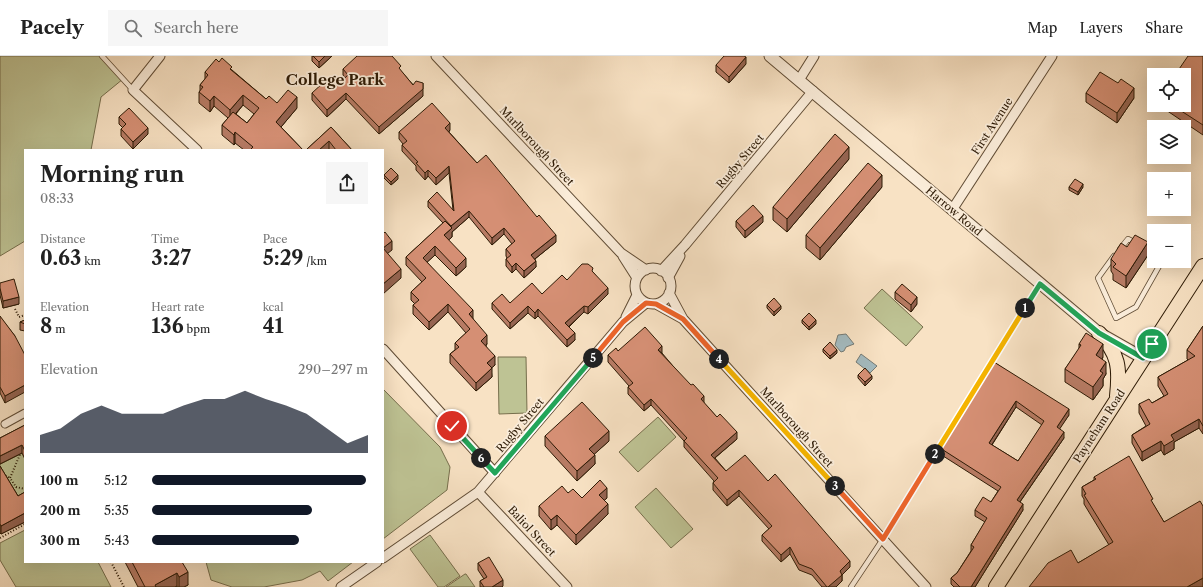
<!DOCTYPE html>
<html lang="en">
<head>
<meta charset="utf-8">
<style>
	:root { --surface:#fff; --page:#f6f6f6; --text:#222; --muted:#767676; --line:#e0e0e0; --accent:#111827 }
	body { margin:0; font-family:"Libre Caslon Text",serif; background:var(--page); color:var(--text); height:100vh; display:flex; flex-direction:column; font-size:15px; white-space:nowrap }
	* { box-sizing:border-box; margin:0 }
	p { font-size:13px; color:var(--muted) }
	.icon { flex:none; width:22px; height:22px; fill:none; stroke:currentColor; stroke-width:2; stroke-linecap:round; stroke-linejoin:round }
	.map { position:relative; flex:1; overflow:hidden }
	.details { position:absolute; left:24px; top:93px; width:360px; height:414px; display:flex; flex-direction:column; background:var(--surface); border-radius:0px; box-shadow:0 4px 16px #0002 }
	.details>* { flex:none }
	.buttons { position:absolute; left:1147px; top:12px; display:grid; gap:8px }
	.buttons a { display:grid; place-items:center; width:44px; height:44px; border-radius:0px; background:var(--surface); box-shadow:0 4px 16px #0002; font-size:20px }
	.pin { position:absolute; display:grid; place-items:center; width:34px; height:34px; color:#fff; margin:-17px; border:2px solid #fff; border-radius:50%; box-shadow:0 1px 4px #0007 }
	.km { position:absolute; width:20px; height:20px; margin:-10px; border-radius:50%; background:#222; color:#fff; font-size:11px; line-height:20px; text-align:center }
	.round { display:grid; place-items:center; flex:none; width:42px; height:42px; border-radius:0px; background:var(--page) }
	.summary { display:flex; align-items:center; justify-content:space-between; height:68px; padding:0 16px }
	h1 { font-size:22px; font-weight:800; line-height:30px }
	.stats { display:grid; grid-template-columns:repeat(3,1fr); gap:6px; height:68px; padding:4px 16px }
	.stats div { display:grid; align-content:center }
	.stats b { font-size:20px; font-weight:800 }
	.stats small { font-size:11px; font-weight:400 }
	.stats p { font-size:11px }
	.chart { height:112px; padding:8px 16px }
	.chart p { display:flex; justify-content:space-between }
	.chart svg { width:100%; height:72px; margin-top:4px; fill:var(--accent); opacity:.7 }
	ul { padding:0 16px; list-style:none; font-size:13px }
	li { display:grid; grid-template-columns:64px 48px 1fr; align-items:center; height:30px }
	li i { height:10px; border-radius:5px; background:var(--accent) }
	header { display:flex; align-items:center; gap:24px; box-sizing:border-box; height:56px; padding:0 20px; background:var(--surface); border-bottom:1px solid var(--line) }
	header strong { font-size:19px }
	nav { display:flex; gap:22px; margin-inline-start:auto; font-size:14px }
	.search { width:280px; height:36px; background:var(--page); display:flex; align-items:center; gap:10px; box-sizing:border-box; padding:0 14px; border-radius:0px; color:var(--muted); font-size:15px }
	.map>svg:first-child { display:block }
</style>
</head>
<body>
<header>
<strong>Pacely</strong>
<div class="search"><svg class="icon" aria-label="search" viewBox="0 0 24 24"><circle cx="10" cy="10" r="6"/><path d="M15 15l6 6"/></svg>Search here</div>
<nav><a>Map</a><a>Layers</a><a>Share</a></nav>
</header>
<div class="map">
<svg width="1203" height="531" viewBox="0 0 1203 531">
	<rect width="100%" height="100%" fill="#f8e2c4"/>
	<filter id="stains"><feTurbulence type="fractalNoise" baseFrequency=".005" numOctaves="4"/><feColorMatrix values="0 0 0 0 .2 0 0 0 0 .09 0 0 0 0 .02 0 0 0 .5 -.17"/></filter>
	<radialGradient id="worn" r=".72"><stop offset=".6" stop-color="#630" stop-opacity="0"/><stop offset="1" stop-color="#630" stop-opacity=".3"/></radialGradient>
	<path fill="#bec394" stroke="#766e4c" d="M0 0H102L123 23 101 41 91 94H25V185L0 200Z
		M882 233 923 271 906 290 864 252Z
		M498 301H526L527 357 499 358Z
		M383 333 440 391 450 411 447 434 383 483Z
		M658 361 676 381 638 416 619 396Z
		M22 397 25 403V445L11 452 0 426V408Z
		M656 432 693 473 671 492 635 451Z
		M25 474V506H98L111 531H16L0 504V487Z
		M430 479 460 520 444 531H438L410 493Z
		M206 506H353L328 525 320 515 302 524 264 531H232L211 524Z
		M466 518 475 531H446L465 518Z"/>
	<path fill="#a3babf" stroke="#747a75" d="M846 278 854 288 846 291 844 295 841 296 835 289 838 279Z
		M861 298 877 310 870 317 856 306Z"/>
	<g fill="none" stroke-linecap="round" stroke-linejoin="round">
		<defs>
			<path id="service" d="M102 0 133 34
				M1144 192 1154 198
				M1120 193 1128 183 1136 187
				M1114 200 1098 222 1116 262 1136 251 1162 205
				M851 531 883 483 1040 228"/>
			<path id="pedestrian" d="M5 368 25 357"/>
			<path id="minor" d="M160 0 133 34 197 94
				M436 0 621 197 646 214
				M799 24 814 0
				M952 154 1052 0
				M623 200 637 222
				M635 230a18 18 0 1 1 36 0a18 18 0 1 1-36 0Z
				M661 215 685 189 813 35
				M668 222 680 200
				M669 237 683 263 926 531
				M656 248 683 263
				M626 261 637 239
				M383 293 495 417
				M478 436 567 531
				M383 502 478 436 623 266 646 247
				M341 531 377 506"/>
			<path id="tertiary" d="M770 0 1099 277 1143 302"/>
			<path id="primary" d="M1099 277C1119 298 1120 312 1117 340
				M996 531 1203 210"/>
		</defs>
		<use href="#service" stroke="#604c35" stroke-width="6"/>
		<use href="#pedestrian" stroke="#604c35" stroke-width="9"/>
		<use href="#minor" stroke="#604c35" stroke-width="11"/>
		<use href="#tertiary" stroke="#604c35" stroke-width="13"/>
		<use href="#primary" stroke="#2d1a05" stroke-width="16"/>
		<path stroke="#2d1a05" stroke-width="2" stroke-dasharray="1 2" stroke-linecap="butt" d="M15 253 19 261 25 259
			M21 396 10 422 16 431 25 433
			M0 417 10 422
			M0 482 25 468
			M111 506 124 531"/>
		<use href="#service" stroke="#faecd9" stroke-width="4.5"/>
		<use href="#pedestrian" stroke="#faecd9" stroke-width="7"/>
		<use href="#minor" stroke="#faecd9" stroke-width="9"/>
		<use href="#tertiary" stroke="#faecd9" stroke-width="11"/>
		<use href="#primary" stroke="#f8e2c4" stroke-width="14"/>
	</g>
	<path fill="#b77b64" stroke="#2d1a05" fill-rule="evenodd" d="M312 0H332L319 12 312 5Z
		M1203 0V79L1160 50V49H1184Z
		M219 6 232 14 266 43 277 47 297 52 281 71 303 94H244L235 87 234 89 222 79V69L228 62 214 50 210 56 199 47V36L200 35V29L205 23V16ZM243 49 254 58 247 67 236 58Z
		M746 8 729 27 716 16V9Z
		M343 13 401 15 423 40 379 78 346 43 327 61 312 44V37L332 34 345 22 343 19Z
		M1086 37 1134 42 1117 67 1086 46Z
		M119 61 148 78 133 93 121 80V73L123 72 119 68Z
		M331 71 352 94H306Z
		M450 74 449 76 477 107 556 186 535 203 536 211 524 222 516 213 512 217 506 210V203L507 202 506 200V193L512 188 504 178 492 189 469 161 452 176V181L448 184 466 211 456 220 435 199 427 206 473 263 487 288 486 290 495 309 491 312 492 321 476 335 450 307V298L455 294V287L466 277 448 256 429 274 413 258V249L415 248 411 244V236L422 226 406 209V201L443 167 428 151V145L453 154 449 117 436 129 428 120 425 124 416 114V110L402 95V89L403 88 399 83V76Z
		M849 103 787 176 773 164V151Z
		M384 119 398 123 391 129 384 122Z
		M882 131 820 204 806 192V179Z
		M1069 131H1083L1078 139 1069 134Z
		M736 165 763 166 745 182 736 171Z
		M1127 191 1148 199 1126 232 1113 224V218L1111 215V203Z
		M593 216 608 238 588 258 584 256 569 271 575 284 567 291 538 260 535 263 528 257 510 273 492 253V247H510L542 238 567 224Z
		M0 227 19 248 3 252 0 239Z
		M895 236 917 248 911 256 895 243Z
		M767 249 781 253 774 260 767 252Z
		M0 261 15 280 5 347 0 337Z
		M25 264V275L20 274V266Z
		M802 264 816 268 809 274 802 267Z
		M1203 270V378L1199 372 1174 386V393L1164 399 1161 394 1142 405 1132 387V379L1146 370 1139 357V348L1152 347 1164 340 1158 330V321L1188 304 1187 303V294Z
		M1079 288 1103 301 1102 303 1106 318 1103 323V330L1093 344 1065 326V313L1079 293Z
		M823 293 837 297 830 303 823 296Z
		M618 295 662 297 704 347 737 383 715 402 726 415 768 425 850 511 842 519V525L836 531H822L812 519 799 514 790 498 781 506 762 485V479L769 473 739 440 727 450 713 434V427L714 425 684 391V385L651 349 644 355 628 338V331L629 330 608 306V299Z
		M994 306 1069 359 1059 373 1064 382 1020 446 1023 454 975 531H954L951 528V522L957 517 971 495V489L985 466 975 460V454L991 446 998 435 940 398V392ZM1016 351 1042 369 1018 405 992 389Z
		M858 319 872 323 865 330 858 322Z
		M25 369V403L22 397 0 408V382Z
		M545 380 609 385 594 398 595 408 577 425 545 390Z
		M0 410 18 440 25 436V466L1 478 0 477Z
		M1094 421 1153 448 1164 466 1203 450 1078 507 1109 489 1084 448V443L1082 440V431L1094 424Z
		M568 437 582 442H607L604 444 608 458 576 489 557 469 551 474 539 460V450Z
		M125 506H182L188 529 184 531H177V530L175 531H138Z
		M478 507 503 530 502 531H480V525L484 523 478 514Z"/>
	<path fill="#956451" stroke="#2d1a05" d="M325 0H332L319 12V6Z
		M746 1V8L729 27V21Z
		M423 27V40L379 78V71Z
		M1134 32V42L1117 67V57Z
		M346 37V43L327 61V54Z
		M243 39V49L230 64V54Z
		M214 40V50L210 56V45Z
		M297 41V52L276 77V66Z
		M450 67V74L445 79V72Z
		M148 72V78L133 93V86Z
		M235 76V87L234 89V79Z
		M329 85V94H319Z
		M849 91V103L787 176V163Z
		M449 110V117L436 129V122Z
		M428 114V120L425 124V117Z
		M398 119V123L391 129V126Z
		M882 119V131L820 204V192Z
		M1083 128V131L1078 139V136Z
		M469 155V161L452 176V181L444 188V179L451 173V170Z
		M763 160V166L745 182V175Z
		M504 172V178L492 189V182Z
		M556 179V186L531 206V199Z
		M392 185V194L383 201V192Z
		M1148 186V199L1126 232V220Z
		M435 190V199L423 210V202Z
		M466 202V211L456 220V212Z
		M536 205V211L524 222V215Z
		M516 207V213L512 217V211Z
		M401 213V222L383 238V228Z
		M608 232V238L588 258V251Z
		M19 241V248L3 252V245Z
		M917 241V248L911 256V249Z
		M448 248V256L429 274V266Z
		M528 250V257L510 273V267Z
		M584 250V256L565 274V267Z
		M781 250V253L774 260V256Z
		M538 253V260L535 263V257Z
		M473 254V263L469 258Z
		M816 264V268L809 274V271Z
		M575 277V284L567 291V284Z
		M487 279V288L481 293V285Z
		M1103 288V301L1096 312V299Z
		M662 290V297L658 294Z
		M837 294V297L830 303V300Z
		M495 300V309L487 316V307Z
		M1106 306V318L1103 323V330L1093 344V331L1100 315Z
		M492 312V321L476 335V327Z
		M872 320V323L865 330V326Z
		M25 329V336L5 347V340Z
		M704 340V347L701 343Z
		M651 343V349L644 355V349Z
		M1016 345V351L989 393V387Z
		M1069 353V359L1057 377V371Z
		M1199 363V372L1174 386V393L1164 399V390L1171 379Z
		M609 375V385L589 403V393Z
		M737 376V383L711 405V399Z
		M1064 376V382L1017 450V444Z
		M1161 385V394L1142 405V396Z
		M22 389V397L0 408V400Z
		M595 399V408L577 425V415Z
		M607 432V442L599 449V439Z
		M739 434V440L727 450V444Z
		M608 448V458L576 489V479Z
		M1023 448V454L975 531H971Z
		M25 457V466L1 478V470Z
		M557 459V469L551 474V464Z
		M790 491V498L781 506V499Z
		M850 505V511L842 519V525L836 531H828L840 515Z
		M188 516V529L184 531H179V521Z
		M177 517V530L175 531H155V529Z
		M1203 522V531H1187Z
		M503 524V530L502 531H492Z"/>
	<path fill="#d58f74" stroke="#2d1a05" fill-rule="evenodd" d="M313 0H325L319 6Z
		M357 0H392L401 10 399 12 413 29 416 25 423 27V33L379 71 346 37 327 54 312 37 324 26 332 34 348 19 343 13Z
		M724 0H744L746 1 729 21 716 9Z
		M1188 0H1203V69L1172 49H1184V19H1175Z
		M222 2 232 11 230 13 266 43 269 40 277 47 288 34 297 41 276 66 303 94H250L253 91 235 76 234 79 222 69 233 56 247 67 259 52 243 39 230 54 214 40 210 45 199 36 203 31 200 29 208 19 205 16 216 3 219 6Z
		M1100 16 1118 27 1121 23 1134 32 1117 57 1086 37Z
		M432 47 450 67 445 72 477 107 486 99 537 161 539 159 556 179 531 199 536 205 524 215 516 207 512 211 506 203 511 199 506 193 515 185 504 172 492 182 469 155 451 170 428 145 437 136 454 155 449 110 436 122 428 114 425 117 416 107 418 106 402 89 407 85 399 76Z
		M129 52 148 72 133 86 121 73 126 68 119 61Z
		M331 71 352 94H336L329 85 319 94H306Z
		M835 78 849 91 787 163 773 151Z
		M868 107 882 119 820 192 806 179Z
		M391 112 398 119 391 126 384 119Z
		M1075 123 1083 128 1078 136 1069 131Z
		M753 149 763 160 745 175 736 165Z
		M445 165 452 172 444 179 466 202 456 212 435 190 423 202 473 254 469 258 487 279 481 285 495 300 487 307 492 312 476 327 450 298 459 291 455 287 470 273 448 248 429 266 413 249 419 244 411 236 426 222 406 201Z
		M385 176 392 185 383 192 401 213 383 228V178Z
		M1135 179 1148 186 1126 220 1113 211 1116 208 1111 203 1121 187 1127 191Z
		M582 208H588L593 212 592 215 608 232 588 251 584 250 565 267 575 277 567 284 538 253 535 257 528 250 510 267 492 247 502 238 510 247 532 227 542 238 562 219 567 224Z
		M14 223 19 241 3 245 0 232V227Z
		M902 228 917 241 911 249 895 236Z
		M774 242 781 250 774 256 767 249Z
		M809 257 816 264 809 271 802 264Z
		M0 260 15 280 25 299V329L5 340 0 331Z
		M25 264V268L20 266Z
		M1203 270V370L1199 363 1171 379 1174 384 1164 390 1161 385 1142 396 1132 379 1150 368 1139 348 1149 343 1152 347 1168 338 1158 321 1195 300 1187 294Z
		M645 271 662 290 658 294 691 329 693 328 704 340 701 343 717 361 720 358 737 376 711 399 726 415 745 399 768 425 775 418 850 505 840 515 842 519 828 531H827L812 513 799 508 790 491 781 499 762 479 772 470 739 434 727 444 713 427 718 422 684 385 687 382 651 343 644 349 628 331 633 327 608 299 616 292 618 295Z
		M1086 277 1103 288 1096 299 1106 306 1100 315 1103 317 1093 331 1065 313 1081 289 1079 288Z
		M830 286 837 294 830 300 823 293Z
		M994 306 1069 353 1057 371 1064 376 1017 444 1023 448 971 531H960L951 522 957 517 974 491 971 489 987 462 975 454 983 441 991 446 1001 431 940 392ZM1016 345 1044 365 1018 405 989 387Z
		M865 312 872 320 865 326 858 319Z
		M582 346 609 375 589 393 595 399 577 415 545 380Z
		M25 369V395L22 389 0 400V382Z
		M1129 400 1153 443 1151 444 1164 466 1200 445 1203 450V522L1187 531H1029L1048 507 1071 494 1078 507 1113 486 1084 439 1086 438 1082 431 1096 423 1094 421Z
		M0 410 18 440 25 436V457L1 470 0 468Z
		M600 424 607 432 599 439 608 448 576 479 557 459 551 464 539 450 562 430 568 437 573 433 582 442Z
		M489 501 503 524 492 531H484L480 525 487 521 478 507Z
		M132 506H182L188 516 179 521 177 517 155 529 156 531H145Z"/>
	<g fill="none" stroke-linecap="round" stroke-linejoin="round">
		<defs>
			<path id="split-1" d="M1025 252 1040 228 1099 277 1143 302 1152 288"/>
			<path id="split-2" d="M935 398 1025 252"/>
			<path id="split-3" d="M835 430 883 483 935 398"/>
			<path id="split-4" d="M719 303 835 430"/>
			<path id="split-5" d="M593 302 623 266 646 247 656 248 683 263 719 303"/>
			<path id="split-6" d="M481 402 495 417 593 302"/>
			<path id="split-7" d="M452 370 481 402"/>
		</defs>
		<use href="#split-1" stroke="#fff" stroke-width="8"/>
		<use href="#split-2" stroke="#fff" stroke-width="8"/>
		<use href="#split-3" stroke="#fff" stroke-width="8"/>
		<use href="#split-4" stroke="#fff" stroke-width="8"/>
		<use href="#split-5" stroke="#fff" stroke-width="8"/>
		<use href="#split-6" stroke="#fff" stroke-width="8"/>
		<use href="#split-7" stroke="#fff" stroke-width="8"/>
		<use href="#split-1" stroke="#22a559" stroke-width="5"/>
		<use href="#split-2" stroke="#f5b400" stroke-width="5"/>
		<use href="#split-3" stroke="#f0652b" stroke-width="5"/>
		<use href="#split-4" stroke="#f5b400" stroke-width="5"/>
		<use href="#split-5" stroke="#f0652b" stroke-width="5"/>
		<use href="#split-6" stroke="#22a559" stroke-width="5"/>
		<use href="#split-7" stroke="#22a559" stroke-width="5"/>
	</g>
	<g text-anchor="middle" stroke-width="3.5" stroke-linejoin="round" paint-order="stroke">
		<g font-size="11" fill="#2d1a05" stroke="#faecd9">
			<text transform="translate(992 70) rotate(-57)" y="4">First Avenue</text>
			<text transform="translate(537 90) rotate(47)" y="4">Marlborough Street</text>
			<text transform="translate(740 105) rotate(-50)" y="4">Rugby Street</text>
			<text transform="translate(954 155) rotate(40)" y="4">Harrow Road</text>
			<text transform="translate(520 369) rotate(-50)" y="4">Rugby Street</text>
			<text transform="translate(1099 370) rotate(-57)" y="4">Payneham Road</text>
			<text transform="translate(797 371) rotate(48)" y="4">Marlborough Street</text>
			<text transform="translate(532 475) rotate(47)" y="4">Baliol Street</text>
		</g>
		<g font-size="15" font-weight="bold" fill="#2d1a05" stroke="#faecd9">
			<text x="335" y="29">College Park</text>
		</g>
	</g>
	<rect width="100%" height="100%" filter="url(#stains)"/>
	<rect width="100%" height="100%" fill="url(#worn)"/>
</svg>
<div class="buttons">
<a><svg class="icon" aria-label="locate" viewBox="0 0 24 24"><circle cx="12" cy="12" r="6"/><path d="M12 2v4M12 18v4M2 12h4M18 12h4"/></svg></a>
<a><svg class="icon" aria-label="layers" viewBox="0 0 24 24"><path d="M12 4l9 5-9 5-9-5zM3 14l9 5 9-5"/></svg></a>
<a>+</a>
<a>−</a>
</div>
<div class="pin" style="left:1152px;top:288px;background:#1e9e55"><svg class="icon" aria-label="arrive" viewBox="0 0 24 24"><path d="M6 21V4h12l-3 4 3 4H6"/></svg></div>
<div class="pin" style="left:452px;top:370px;background:#d93025"><svg class="icon" aria-label="check" viewBox="0 0 24 24"><path d="M5 12l5 5 9-10"/></svg></div>
<b class="km" style="left:1025px;top:252px">1</b>
<b class="km" style="left:935px;top:398px">2</b>
<b class="km" style="left:835px;top:430px">3</b>
<b class="km" style="left:719px;top:303px">4</b>
<b class="km" style="left:593px;top:302px">5</b>
<b class="km" style="left:481px;top:402px">6</b>
<section class="details">
<div class="summary"><div><h1>Morning run</h1><p>08:33</p></div><a class="round"><svg class="icon" aria-label="share" viewBox="0 0 24 24"><path d="M12 15V3M7 8l5-5 5 5M5 13v7h14v-7"/></svg></a></div>
<div class="stats">
<div><p>Distance</p><b>0.63<small> km</small></b></div>
<div><p>Time</p><b>3:27</b></div>
<div><p>Pace</p><b>5:29<small> /km</small></b></div>
</div>
<div class="stats">
<div><p>Elevation</p><b>8<small> m</small></b></div>
<div><p>Heart rate</p><b>136<small> bpm</small></b></div>
<div><p>kcal</p><b>41</b></div>
</div>
<div class="chart"><p><span>Elevation</span>290–297 m</p>
<svg viewBox="0 0 160 44" preserveAspectRatio="none"><path d="M0 44V33L10 29L20 20L30 15L40 20L50 20L60 20L70 15L80 11L90 11L100 6L110 11L120 15L130 20L140 29L150 38L160 33V44z"/></svg>
</div>
<ul>
<li><b>100 m</b>5:12<i style="width:99%"></i></li>
<li><b>200 m</b>5:35<i style="width:74%"></i></li>
<li><b>300 m</b>5:43<i style="width:68%"></i></li>
</ul>
</section>
</div>
</body>
</html>
